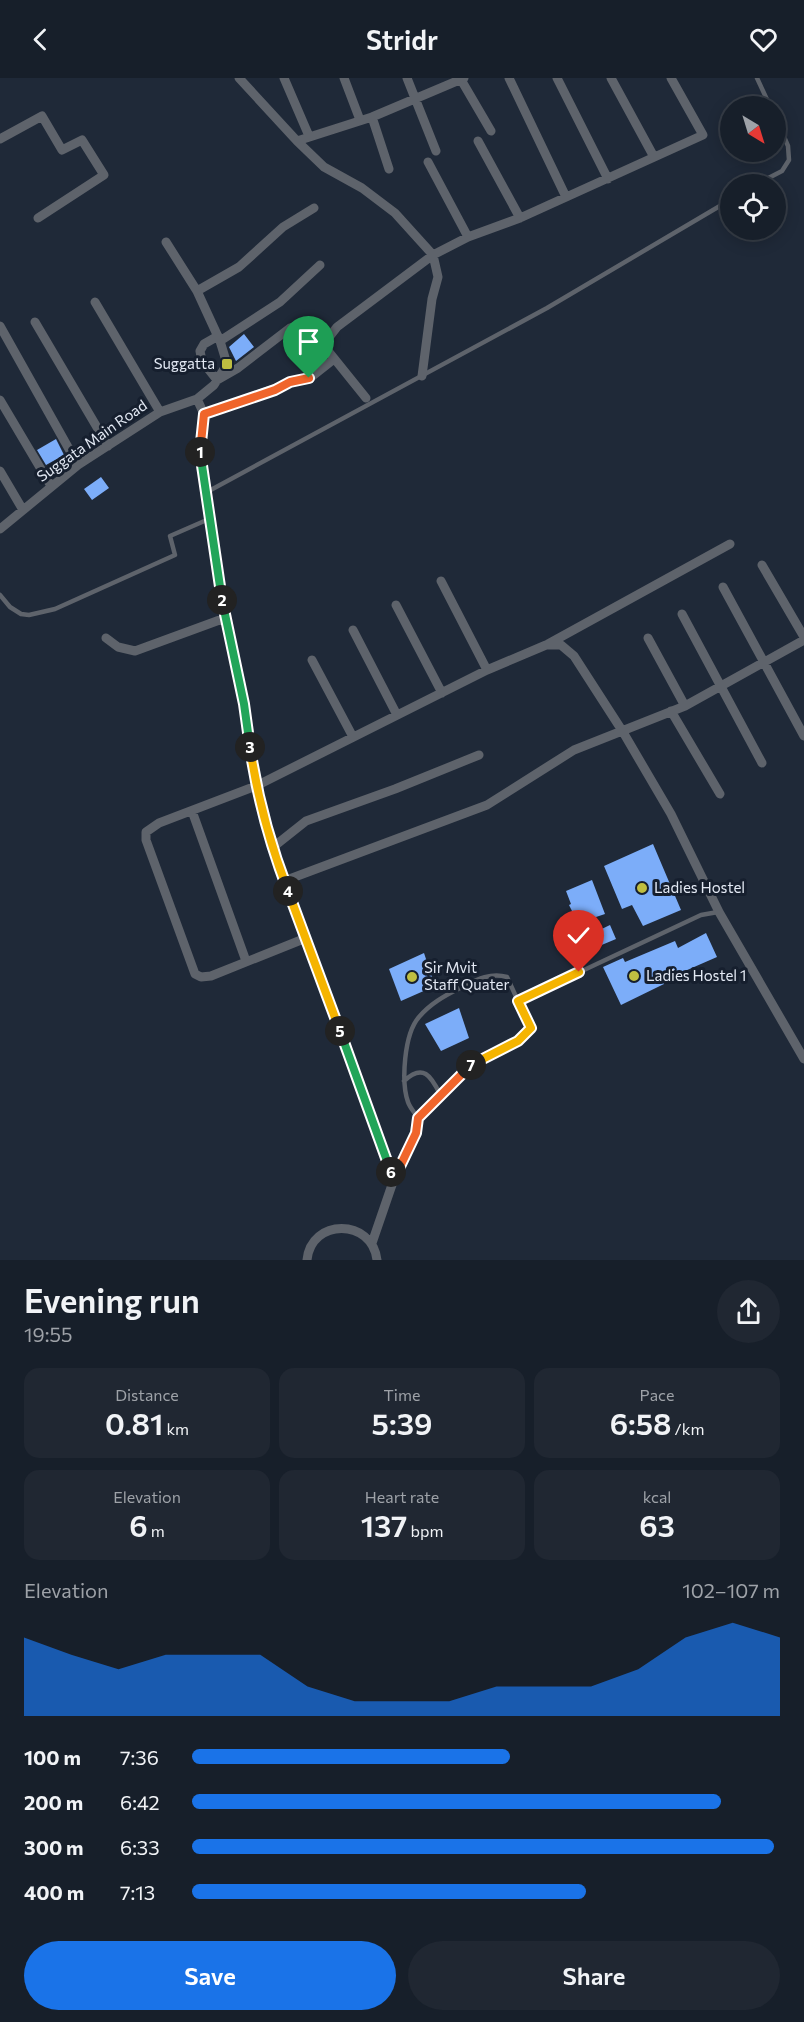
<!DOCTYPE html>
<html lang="en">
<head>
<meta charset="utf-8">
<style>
	:root { --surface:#171f2a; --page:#202732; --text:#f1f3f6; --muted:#9ea2a8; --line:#363d47; --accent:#1a73e8 }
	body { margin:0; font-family:Commissioner,sans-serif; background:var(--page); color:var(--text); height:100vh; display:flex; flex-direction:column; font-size:22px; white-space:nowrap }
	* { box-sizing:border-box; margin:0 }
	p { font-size:20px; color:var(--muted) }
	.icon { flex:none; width:33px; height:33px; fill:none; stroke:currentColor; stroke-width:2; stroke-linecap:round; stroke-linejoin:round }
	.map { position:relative; height:1182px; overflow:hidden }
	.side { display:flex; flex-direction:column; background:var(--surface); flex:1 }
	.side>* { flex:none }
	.needle { width:39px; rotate:142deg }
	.fabs { position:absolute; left:720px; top:18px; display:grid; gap:12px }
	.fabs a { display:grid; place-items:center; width:66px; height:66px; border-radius:50%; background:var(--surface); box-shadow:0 3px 15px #0003,0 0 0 2px var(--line); font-size:30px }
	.pin { position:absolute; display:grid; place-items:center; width:51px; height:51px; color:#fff; margin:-62px -26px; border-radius:50% 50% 50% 0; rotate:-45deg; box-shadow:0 0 6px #0007 }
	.pin .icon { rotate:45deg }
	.km { position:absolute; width:30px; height:30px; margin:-15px; border-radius:50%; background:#222; color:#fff; font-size:16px; line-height:30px; text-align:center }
	.round { display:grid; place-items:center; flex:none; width:63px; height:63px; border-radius:32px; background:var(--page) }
	.headline { display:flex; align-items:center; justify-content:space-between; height:102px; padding:0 24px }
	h1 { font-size:33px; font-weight:600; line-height:45px }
	.metrics { display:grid; grid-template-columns:repeat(3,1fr); gap:9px; height:102px; padding:6px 24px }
	.metrics div { display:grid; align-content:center; border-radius:15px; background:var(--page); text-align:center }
	.metrics b { font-size:30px; font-weight:600 }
	.metrics small { font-size:16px; font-weight:400 }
	.metrics p { font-size:16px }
	.chart { height:168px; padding:12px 24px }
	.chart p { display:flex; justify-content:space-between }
	.chart svg { width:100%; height:108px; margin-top:6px; fill:var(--accent); opacity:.7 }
	.action { display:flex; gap:12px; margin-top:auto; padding:12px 24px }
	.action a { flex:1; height:69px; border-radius:36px; background:var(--accent); color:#fff; font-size:24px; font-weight:600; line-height:69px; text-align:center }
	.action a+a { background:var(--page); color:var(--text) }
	ul { padding:0 24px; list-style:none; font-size:20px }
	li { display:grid; grid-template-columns:96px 72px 1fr; align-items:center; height:45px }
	li i { height:15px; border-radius:8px; background:var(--accent) }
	header { display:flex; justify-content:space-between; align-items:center; height:78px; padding:0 24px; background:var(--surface); font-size:27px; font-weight:600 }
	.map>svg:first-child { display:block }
</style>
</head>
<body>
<header><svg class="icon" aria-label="back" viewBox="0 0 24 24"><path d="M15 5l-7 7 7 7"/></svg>Stridr<svg class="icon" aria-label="heart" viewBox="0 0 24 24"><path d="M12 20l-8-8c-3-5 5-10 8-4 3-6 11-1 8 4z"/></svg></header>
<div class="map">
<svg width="804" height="1182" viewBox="0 0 804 1182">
	<rect width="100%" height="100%" fill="#1f2938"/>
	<path fill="#7cadf9" d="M244 256 254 269 236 283 229 269Z
		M56 361 64 377 46 387 37 372Z
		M101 399 109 410 92 422 84 411Z
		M653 766 681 832 643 848 632 827 622 831 604 788Z
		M592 802 605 836 578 845 569 827 571 826 566 813Z
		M610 847 616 861 592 871 585 859Z
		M706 855 717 879 662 903 664 906 621 927 603 889 623 880 625 884 675 863 678 870Z
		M424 875 435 908 401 923 389 891Z
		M459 930 469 960 441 973 425 946Z"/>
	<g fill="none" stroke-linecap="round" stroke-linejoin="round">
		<path stroke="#5e636b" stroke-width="4.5" d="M757 0 770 28
			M757 106 782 93 789 82 788 68 776 40
			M207 414 547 230 730 122
			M0 517 10 529 21 536 29 537 55 531 175 477 170 458 209 441
			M404 1003C423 985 431 998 440 1016
			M418 1040C415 1035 410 1030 408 1024 401 1004 404 956 419 939 430 926 444 918 460 910 476 902 490 894 507 899L518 923
			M394 1101 416 1055 418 1040 467 989 518 963 531 950 518 923 701 837 718 834"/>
		<path stroke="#5e636b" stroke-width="9" d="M239 0 297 63 324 89 362 110 395 135 433 177 438 199 432 221 422 298
			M284 0 309 58
			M344 0 360 42
			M407 0 436 73
			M460 0 491 53
			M509 0 566 119
			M557 0 608 101
			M611 0 654 79
			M372 39 389 91
			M0 61 42 38 62 72 82 62 104 97 38 140
			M297 63 372 39 464 0
			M478 63 520 140
			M428 84 468 159
			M166 164 197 213
			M95 224 160 334
			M35 244 108 368
			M0 248 78 387
			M218 258 204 266 200 273 202 283 217 302 238 290 290 250 303 246 308 248 366 320
			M220 263 280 224 320 187
			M323 267 337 249 433 177 468 159 520 140 703 57 671 0
			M197 321 214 307 227 286 220 263 197 213 239 189 283 149 314 130
			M0 322 51 408
			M204 336 290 305 310 300 334 281
			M0 393 23 432
			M0 451 78 387 160 334 197 321 204 336 200 373 209 441 225 540 244 626 256 708 272 770 394 1101 372 1165
			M762 487 804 559
			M441 503 487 592
			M723 509 804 658
			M396 527 442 615
			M682 536 762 685
			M353 552 397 637
			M106 560 118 569 135 573 225 540
			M648 560 685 628
			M548 566 730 466
			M312 582 353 659
			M671 633 720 716
			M192 733 246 883
			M272 770 306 743 395 711 479 677
			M284 803 487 727 574 672 685 628 804 562
			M306 860 211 898 201 899 195 896 146 762V754L159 745 256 708 487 592 546 567H561L574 578 623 654 671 736 719 834 804 981
			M307 1182C311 1140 372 1140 377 1182"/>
	</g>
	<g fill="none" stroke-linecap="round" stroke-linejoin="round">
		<defs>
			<path id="split-1" d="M200 374 204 336 275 312 290 304 309 300"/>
			<path id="split-2" d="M200 374 222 522"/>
			<path id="split-3" d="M222 522 244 626 250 669"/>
			<path id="split-4" d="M250 669C257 718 270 766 288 813"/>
			<path id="split-5" d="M288 813 340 953"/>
			<path id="split-6" d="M340 953 391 1094"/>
			<path id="split-7" d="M391 1094 394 1101 416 1055 418 1040 471 987"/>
			<path id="split-8" d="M471 987 518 963 531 950 518 923 579 894"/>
		</defs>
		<use href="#split-1" stroke="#fff" stroke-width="12"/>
		<use href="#split-2" stroke="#fff" stroke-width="12"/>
		<use href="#split-3" stroke="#fff" stroke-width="12"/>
		<use href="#split-4" stroke="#fff" stroke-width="12"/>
		<use href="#split-5" stroke="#fff" stroke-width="12"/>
		<use href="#split-6" stroke="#fff" stroke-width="12"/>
		<use href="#split-7" stroke="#fff" stroke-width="12"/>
		<use href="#split-8" stroke="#fff" stroke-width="12"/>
		<use href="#split-1" stroke="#f0652b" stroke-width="8"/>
		<use href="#split-2" stroke="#22a559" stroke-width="8"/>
		<use href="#split-3" stroke="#22a559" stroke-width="8"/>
		<use href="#split-4" stroke="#f5b400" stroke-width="8"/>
		<use href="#split-5" stroke="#f5b400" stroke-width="8"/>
		<use href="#split-6" stroke="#22a559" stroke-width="8"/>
		<use href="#split-7" stroke="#f0652b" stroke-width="8"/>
		<use href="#split-8" stroke="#f5b400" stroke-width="8"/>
	</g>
	<g fill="#bfbe41" stroke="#161f2e" stroke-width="2">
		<rect x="221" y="280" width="12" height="12" rx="3"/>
		<circle cx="642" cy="810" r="6"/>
		<circle cx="634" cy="898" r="6"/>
		<circle cx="412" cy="899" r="6"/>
	</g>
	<g text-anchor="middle" stroke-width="6" stroke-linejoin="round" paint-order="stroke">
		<g font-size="15" fill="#e3e9f4" stroke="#161f2e" text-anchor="start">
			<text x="215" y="291" text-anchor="end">Suggatta</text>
			<text x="654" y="815">Ladies Hostel</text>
			<text x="424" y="895">Sir Mvit<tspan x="424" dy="17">Staff Quater</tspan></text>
			<text x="646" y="903">Ladies Hostel 1</text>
		</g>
		<g font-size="15" fill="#e3e9f4" stroke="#161f2e">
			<text transform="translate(92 363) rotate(-35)" y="5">Suggata Main Road</text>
		</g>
	</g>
</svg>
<div class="fabs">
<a><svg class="needle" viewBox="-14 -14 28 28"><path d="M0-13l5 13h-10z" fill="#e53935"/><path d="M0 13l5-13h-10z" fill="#9ea2a8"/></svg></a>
<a><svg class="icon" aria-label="locate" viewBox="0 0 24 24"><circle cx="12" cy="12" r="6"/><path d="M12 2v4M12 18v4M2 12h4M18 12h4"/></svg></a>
</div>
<div class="pin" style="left:309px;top:300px;background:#1e9e55"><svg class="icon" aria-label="arrive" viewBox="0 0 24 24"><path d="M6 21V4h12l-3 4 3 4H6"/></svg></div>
<div class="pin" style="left:579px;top:894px;background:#d93025"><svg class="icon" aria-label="check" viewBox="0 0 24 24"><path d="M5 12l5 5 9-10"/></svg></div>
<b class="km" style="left:200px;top:374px">1</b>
<b class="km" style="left:222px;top:522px">2</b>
<b class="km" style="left:250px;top:669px">3</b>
<b class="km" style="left:288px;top:813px">4</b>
<b class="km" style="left:340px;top:953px">5</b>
<b class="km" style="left:391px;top:1094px">6</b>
<b class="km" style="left:471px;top:987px">7</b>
</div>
<section class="side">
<div class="headline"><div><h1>Evening run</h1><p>19:55</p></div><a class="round"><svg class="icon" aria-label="share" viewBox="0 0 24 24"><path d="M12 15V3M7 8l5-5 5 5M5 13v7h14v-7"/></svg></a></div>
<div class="metrics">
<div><p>Distance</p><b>0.81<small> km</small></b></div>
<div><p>Time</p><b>5:39</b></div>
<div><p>Pace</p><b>6:58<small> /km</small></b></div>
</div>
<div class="metrics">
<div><p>Elevation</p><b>6<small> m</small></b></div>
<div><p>Heart rate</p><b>137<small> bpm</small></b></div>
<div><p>kcal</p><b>63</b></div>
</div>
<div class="chart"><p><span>Elevation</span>102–107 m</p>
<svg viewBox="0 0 160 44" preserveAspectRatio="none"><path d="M0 44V12L10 19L20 25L30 19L40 19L50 19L60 32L70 38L80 38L90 38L100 32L110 32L120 32L130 25L140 12L150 6L160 12V44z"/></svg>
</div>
<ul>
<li><b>100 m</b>7:36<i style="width:54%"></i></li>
<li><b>200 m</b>6:42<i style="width:90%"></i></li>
<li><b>300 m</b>6:33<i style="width:99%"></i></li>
<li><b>400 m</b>7:13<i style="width:67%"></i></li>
</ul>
<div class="action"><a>Save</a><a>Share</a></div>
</section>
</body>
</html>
